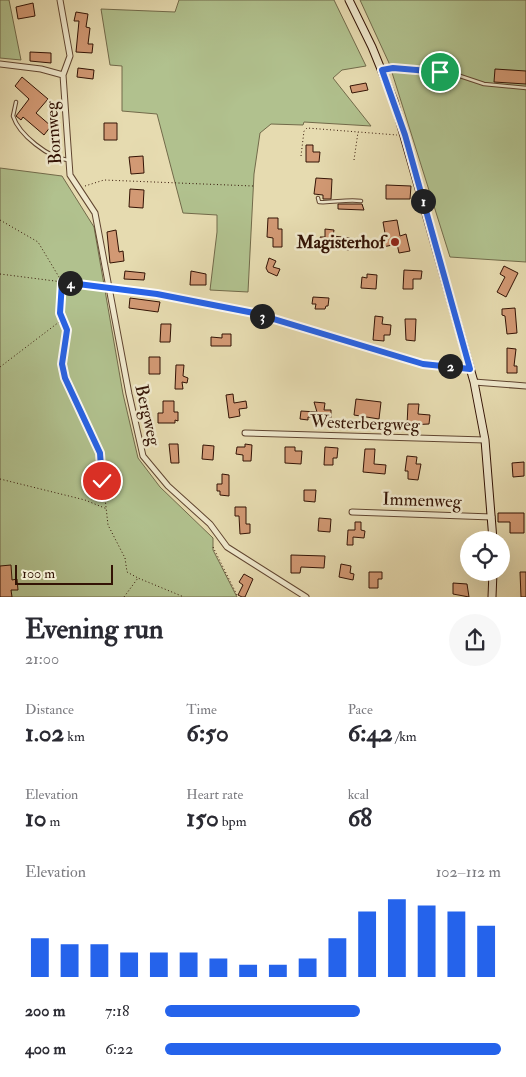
<!DOCTYPE html>
<html lang="en">
<head>
<meta charset="utf-8">
<style>
	:root { --surface:#fff; --page:#f7f7f7; --text:#2b2b33; --muted:#7c7c81; --accent:#2563eb }
	body { margin:0; font-family:"IM FELL Double Pica",serif; background:var(--page); color:var(--text); height:100vh; display:flex; flex-direction:column; font-size:19px; white-space:nowrap }
	* { box-sizing:border-box; margin:0 }
	p { font-size:16px; color:var(--muted) }
	.icon { flex:none; width:28px; height:28px; fill:none; stroke:currentColor; stroke-width:2; stroke-linecap:round; stroke-linejoin:round }
	.map { position:relative; height:597px; overflow:hidden }
	.details { display:flex; flex-direction:column; background:var(--surface); flex:1 }
	.details>* { flex:none }
	.controls { position:absolute; left:460px; top:531px; display:grid; gap:10px }
	.controls a { display:grid; place-items:center; width:50px; height:50px; border-radius:50%; background:var(--surface); box-shadow:0 5px 20px #0002; font-size:25px }
	.scale { position:absolute; left:15px; bottom:12px; width:98px; box-sizing:border-box; padding-left:5px; border:2px solid #331305; border-top:0; font-size:14px; line-height:18px; white-space:nowrap; color:#331305; -webkit-text-stroke:4px #efe8cc; paint-order:stroke }
	.pin { position:absolute; display:grid; place-items:center; width:42px; height:42px; color:#fff; margin:-21px; border:2px solid #fff; border-radius:50%; box-shadow:0 1px 5px #0007 }
	.km { position:absolute; width:25px; height:25px; margin:-12px; border-radius:50%; background:#222; color:#fff; font-size:14px; line-height:25px; text-align:center }
	.round { display:grid; place-items:center; flex:none; width:52px; height:52px; border-radius:26px; background:var(--page) }
	.overview { display:flex; align-items:center; justify-content:space-between; height:85px; padding:0 25px }
	h1 { font-size:28px; font-weight:700; line-height:38px }
	.figures { display:grid; grid-template-columns:repeat(3,1fr); gap:8px; height:85px; padding:5px 25px }
	.figures div { display:grid; align-content:center }
	.figures b { font-size:25px; font-weight:700 }
	.figures small { font-size:14px; font-weight:400 }
	.figures p { font-size:14px }
	.chart { height:140px; padding:10px 25px }
	.chart p { display:flex; justify-content:space-between }
	.chart svg { width:100%; height:90px; margin-top:5px; stroke:var(--accent); stroke-width:6 }
	ul { padding:0 25px; list-style:none; font-size:16px }
	li { display:grid; grid-template-columns:80px 60px 1fr; align-items:center; height:38px }
	li i { height:12px; border-radius:6px; background:var(--accent) }
	.map>svg:first-child { display:block }
</style>
</head>
<body>
<div class="map">
<svg width="526" height="597" viewBox="0 0 526 597">
	<rect width="100%" height="100%" fill="#e6dbb0"/>
	<filter id="stains"><feTurbulence type="fractalNoise" baseFrequency=".004" numOctaves="4"/><feColorMatrix values="0 0 0 0 .2 0 0 0 0 .09 0 0 0 0 .02 0 0 0 .5 -.17"/></filter>
	<radialGradient id="worn" r=".72"><stop offset=".6" stop-color="#630" stop-opacity="0"/><stop offset="1" stop-color="#630" stop-opacity=".3"/></radialGradient>
	<path fill="#b1c18e" stroke="#726a4a" d="M0 0H9L21 60 0 58Z
		M179 0H334L366 66 342 70 333 78 371 126 304 122 303 125 271 124 260 133 254 174 248 292 210 290 217 232V215L183 213 157 114 122 111V66L110 65 101 9 175 12Z
		M360 0H526V262L450 257 389 63Z
		M0 168 62 176 94 227 123 394 138 458 160 487 213 538V550L237 597H0Z"/>
	<path fill="#d29974" stroke="#331305" d="M33 3 35 16 18 19 16 7Z
		M76 12 88 14 86 27 90 28 88 44H93L92 53 76 52 79 21H74Z
		M30 52 51 53V63L30 61Z
		M78 68 94 70 93 79 77 77Z
		M495 69 526 71V84L494 82Z
		M22 77 48 99 36 113 51 126 44 135 23 117 21 120 16 116 29 99 15 86Z
		M366 83 368 90 352 93 350 86Z
		M104 123H117V140H104Z
		M306 145H313V152H320L319 162H306Z
		M143 156 144 173 131 174 129 157Z
		M316 178 332 179 331 199H323V195L314 194Z
		M386 185 411 186 410 199H386Z
		M130 189 144 190 143 208 129 207Z
		M338 204H362L364 210 338 209Z
		M268 218H278V229H282V247H273V238L267 237Z
		M397 220 400 236 406 234 410 251 399 253 397 244 383 247 381 241 386 239 383 222Z
		M325 229 334 230 333 236 350 238 349 250 320 246V237H325Z
		M116 230 119 252 123 251 124 261 110 263 107 232Z
		M269 258 276 261 273 267 280 269 277 276 268 272 266 268Z
		M504 266 518 273 506 297 497 292 505 277 500 274Z
		M404 270 422 271 421 279H413V289H403Z
		M125 271 145 273 144 280 124 279Z
		M191 271 206 274V285H190Z
		M367 274 377 275 376 289 361 288 362 277 367 278Z
		M313 297 329 298 328 306H326L325 309H315L316 304H312Z
		M130 298 160 302 158 312 129 308Z
		M515 308 517 333 507 334 505 316 502 315V309Z
		M375 316 383 317 382 324 391 325 390 335H384V341L373 340Z
		M405 319H416L415 341 406 340Z
		M161 324H171L170 342H160Z
		M222 334H231V346H211V337L222 338Z
		M507 348 516 349 514 366H517V373H507Z
		M149 357H160V374H149Z
		M176 365H184L183 376 188 378 187 383 182 382 183 389H175Z
		M233 394 234 403 246 401 247 408 239 409 240 416 229 418 226 395Z
		M356 399 381 402 379 419 354 415Z
		M163 401H174V412H178V421L175 420V423H158V413H163Z
		M314 402 325 403 324 410H331V418L308 417V420L300 419 301 411 317 412Z
		M408 404H419L418 414 430 415 429 424 407 425Z
		M169 444H178L179 463H171Z
		M245 444 252 445 251 461H243V455L236 454 237 447H245Z
		M203 445 214 446 213 460 202 459Z
		M285 447H295V451H302L301 464 285 463Z
		M325 447 338 448 337 458H333V465H324Z
		M365 449H375L374 464 386 465 385 474 363 472Z
		M407 456 417 457 416 464H421L418 480 408 479V471H405Z
		M524 462V476L513 477 512 463Z
		M222 474 229 475V496L220 495V491H217V484H222Z
		M304 490H316L315 502 304 501Z
		M235 507H246V524H250V533L240 534 239 516H235Z
		M498 513H524V533H510V522H498Z
		M319 518 331 519 330 532 318 531Z
		M355 522H361V530L365 531 364 538 353 537V545H347L348 530H355Z
		M291 555 325 556 324 568 301 567 300 573H291Z
		M341 564 351 566 350 573 354 574 353 580 339 577Z
		M11 565 12 580 17 579 18 590H11L12 597H0V566Z
		M369 572H382V579H378V588H369Z
		M520 572H526V597H521Z
		M244 574 253 579 245 597H242L238 595 243 585 239 582Z
		M453 583 467 584 469 597 453 594Z"/>
	<g fill="none" stroke-linecap="round" stroke-linejoin="round">
		<defs>
			<path id="lane" d="M382 70 393 68 451 73 484 84 526 88
				M16 102 13 116C19 135 49 158 68 160
				M318 198 319 202C333 203 346 199 361 201"/>
			<path id="street" d="M60 0 70 56 63 75 70 175 95 213 129 394 143 456 168 486 210 524 227 547 306 597
				M0 64 41 69 63 75
				M108 287 157 294 253 313 423 364 470 369
				M474 382 526 386
				M245 433 485 440
				M352 512 492 517"/>
			<path id="secondary" d="M349 0 372 47 394 101 474 382 485 440 493 540
				M492 597 493 572"/>
		</defs>
		<use href="#lane" stroke="#604530" stroke-width="4.5"/>
		<use href="#street" stroke="#604530" stroke-width="7"/>
		<use href="#secondary" stroke="#331305" stroke-width="9"/>
		<path stroke="#331305" stroke-width="1" stroke-dasharray="1 2.5" stroke-linecap="butt" d="M301 156 304 131 307 128 397 135
			M354 160 358 132
			M85 186 104 180 253 186
			M0 220 38 242 62 282 60 313 67 329 61 364 65 378 100 453 108 525 125 558 127 572 138 578
			M0 274 102 287
			M0 367 63 319
			M0 479 85 500 107 509
			M213 547 238 597
			M124 597 138 578 184 597"/>
		<use href="#lane" stroke="#efe8cc" stroke-width="2.5"/>
		<use href="#street" stroke="#efe8cc" stroke-width="5"/>
		<use href="#secondary" stroke="#efe8cc" stroke-width="7"/>
	</g>
	<g fill="none" stroke-linecap="round" stroke-linejoin="round">
		<defs>
			<path id="route" d="M102 481 100 453 65 378 62 364 67 330 60 313 62 282 157 294 254 313 423 364 470 369 405 135 382 70 393 68 440 72"/>
		</defs>
		<use href="#route" stroke="#fff" stroke-width="10"/>
		<use href="#route" stroke="#2563eb" stroke-width="6"/>
	</g>
	<circle fill="#8f2418" stroke="#efe8cc" stroke-width="2" cx="395" cy="242" r="5"/>
	<g text-anchor="middle" stroke-width="5" stroke-linejoin="round" paint-order="stroke">
		<g font-size="18" fill="#331305" stroke="#efe8cc">
			<text transform="translate(53 133) rotate(-94)" y="6">Bornweg</text>
			<text transform="translate(148 415) rotate(77)" y="6">Bergweg</text>
			<text transform="translate(365 423) rotate(2)" y="6">Westerbergweg</text>
			<text transform="translate(422 500) rotate(2)" y="6">Immenweg</text>
		</g>
		<g font-size="18" font-weight="bold" fill="#331305" stroke="#efe8cc" text-anchor="end">
			<text x="385" y="248">Magisterhof</text>
		</g>
	</g>
	<rect width="100%" height="100%" filter="url(#stains)"/>
	<rect width="100%" height="100%" fill="url(#worn)"/>
</svg>
<div class="controls">
<a><svg class="icon" aria-label="locate" viewBox="0 0 24 24"><circle cx="12" cy="12" r="6"/><path d="M12 2v4M12 18v4M2 12h4M18 12h4"/></svg></a>
</div>
<div class="scale">100 m</div>
<div class="pin" style="left:440px;top:72px;background:#1e9e55"><svg class="icon" aria-label="arrive" viewBox="0 0 24 24"><path d="M6 21V4h12l-3 4 3 4H6"/></svg></div>
<div class="pin" style="left:102px;top:481px;background:#d93025"><svg class="icon" aria-label="check" viewBox="0 0 24 24"><path d="M5 12l5 5 9-10"/></svg></div>
<b class="km" style="left:423px;top:201px">1</b>
<b class="km" style="left:450px;top:366px">2</b>
<b class="km" style="left:262px;top:316px">3</b>
<b class="km" style="left:70px;top:283px">4</b>
</div>
<section class="details">
<div class="overview"><div><h1>Evening run</h1><p>21:00</p></div><a class="round"><svg class="icon" aria-label="share" viewBox="0 0 24 24"><path d="M12 15V3M7 8l5-5 5 5M5 13v7h14v-7"/></svg></a></div>
<div class="figures">
<div><p>Distance</p><b>1.02<small> km</small></b></div>
<div><p>Time</p><b>6:50</b></div>
<div><p>Pace</p><b>6:42<small> /km</small></b></div>
</div>
<div class="figures">
<div><p>Elevation</p><b>10<small> m</small></b></div>
<div><p>Heart rate</p><b>150<small> bpm</small></b></div>
<div><p>kcal</p><b>68</b></div>
</div>
<div class="chart"><p><span>Elevation</span>102–112 m</p>
<svg viewBox="0 0 160 44" preserveAspectRatio="none"><path d="M5 44V25M15 44V28M25 44V28M35 44V32M45 44V32M55 44V32M65 44V35M75 44V38M85 44V38M95 44V35M105 44V25M115 44V12M125 44V6M135 44V9M145 44V12M155 44V19"/></svg>
</div>
<ul>
<li><b>200 m</b>7:18<i style="width:58%"></i></li>
<li><b>400 m</b>6:22<i style="width:100%"></i></li>
</ul>
</section>
</body>
</html>
